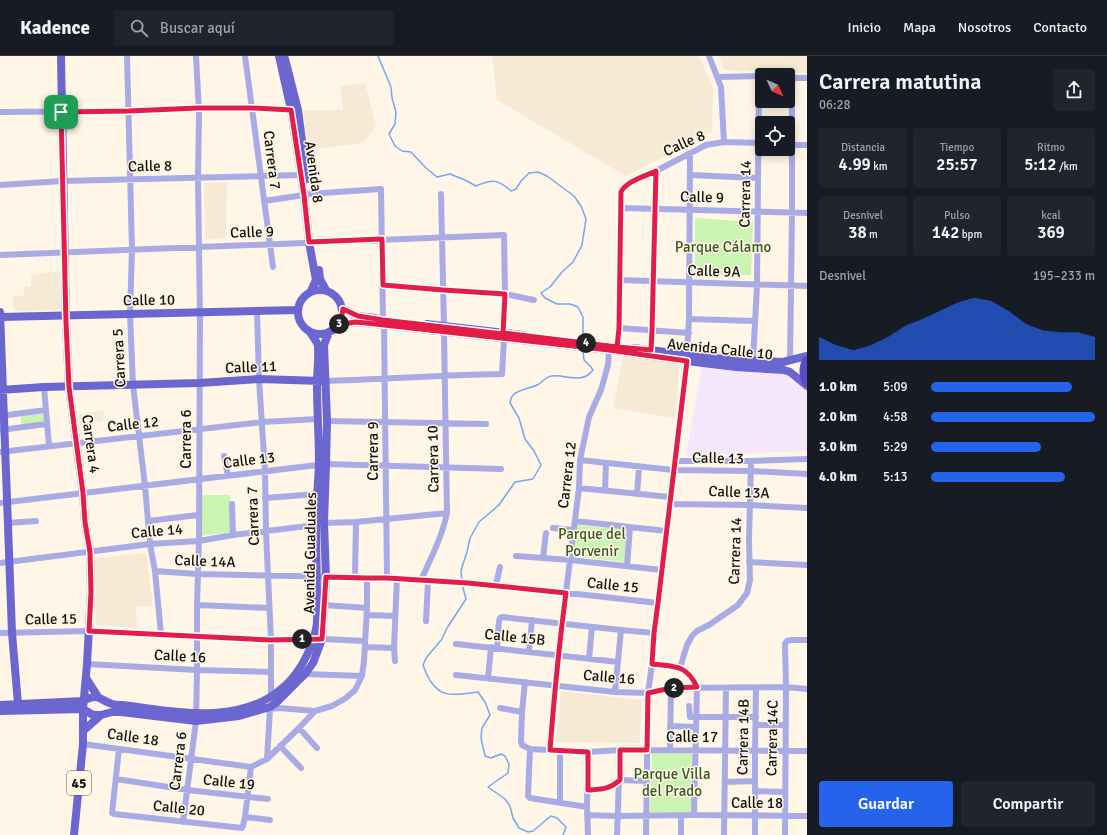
<!DOCTYPE html>
<html lang="es">
<head>
<meta charset="utf-8">
<style>
	:root { --surface:#171b24; --page:#20242c; --text:#f1f3f6; --muted:#9ea1a6; --line:#363941; --accent:#2563eb }
	body { margin:0; font-family:Signika,sans-serif; background:var(--page); color:var(--text); height:100vh; display:flex; flex-direction:column; font-size:15px; white-space:nowrap }
	* { box-sizing:border-box; margin:0 }
	p { font-size:13px; color:var(--muted) }
	.icon { flex:none; width:22px; height:22px; fill:none; stroke:currentColor; stroke-width:2; stroke-linecap:round; stroke-linejoin:round }
	.map { position:relative; flex:1; overflow:hidden }
	.details { display:flex; flex-direction:column; background:var(--surface); width:300px }
	.details>* { flex:none }
	.needle { width:26px; rotate:134deg }
	.buttons { position:absolute; left:755px; top:12px; display:grid; gap:8px }
	.buttons a { display:grid; place-items:center; width:40px; height:40px; border-radius:4px; background:var(--surface); box-shadow:0 2px 10px #0003; font-size:20px }
	.pin { position:absolute; display:grid; place-items:center; width:34px; height:34px; color:#fff; margin:-17px; border-radius:8px; box-shadow:0 2px 6px #0006 }
	.km { position:absolute; width:20px; height:20px; margin:-10px; border-radius:50%; background:#222; color:#fff; font-size:11px; line-height:20px; text-align:center }
	.round { display:grid; place-items:center; flex:none; width:42px; height:42px; border-radius:4px; background:var(--page) }
	.summary { display:flex; align-items:center; justify-content:space-between; height:68px; padding:0 12px }
	h1 { font-size:22px; font-weight:600; line-height:30px }
	.stats { display:grid; grid-template-columns:repeat(3,1fr); gap:6px; height:68px; padding:4px 12px }
	.stats div { display:grid; align-content:center; border-radius:4px; background:var(--page); text-align:center }
	.stats b { font-size:17px; font-weight:600 }
	.stats small { font-size:11px; font-weight:400 }
	.stats p { font-size:11px }
	.chart { height:112px; padding:8px 12px }
	.chart p { display:flex; justify-content:space-between }
	.chart svg { width:100%; height:72px; margin-top:4px; fill:var(--accent); opacity:.7 }
	.button { display:flex; gap:8px; margin-top:auto; padding:8px 12px }
	.button a { flex:1; height:46px; border-radius:4px; background:var(--accent); color:#fff; font-size:16px; font-weight:600; line-height:46px; text-align:center }
	.button a+a { background:var(--page); color:var(--text) }
	ul { padding:0 12px; list-style:none; font-size:13px }
	li { display:grid; grid-template-columns:64px 48px 1fr; align-items:center; height:30px }
	li i { height:10px; border-radius:5px; background:var(--accent) }
	header { display:flex; align-items:center; gap:24px; box-sizing:border-box; height:56px; padding:0 20px; background:var(--surface); border-bottom:1px solid var(--line) }
	header strong { font-size:19px }
	nav { display:flex; gap:22px; margin-inline-start:auto; font-size:14px }
	.search { width:280px; height:36px; background:var(--page); display:flex; align-items:center; gap:10px; box-sizing:border-box; padding:0 14px; border-radius:4px; color:var(--muted); font-size:15px }
	main { display:flex; flex:1; min-height:0 }
	.map>svg:first-child { display:block }
</style>
</head>
<body>
<header>
<strong>Kadence</strong>
<div class="search"><svg class="icon" aria-label="search" viewBox="0 0 24 24"><circle cx="10" cy="10" r="6"/><path d="M15 15l6 6"/></svg>Buscar aquí</div>
<nav><a>Inicio</a><a>Mapa</a><a>Nosotros</a><a>Contacto</a></nav>
</header>
<main>
<div class="map">
<svg width="807" height="779" viewBox="0 0 807 779">
	<rect width="100%" height="100%" fill="#fff6e7"/>
	<path fill="#f5e7fb" d="M702 309 786 319 807 335V395L686 400Z"/>
	<path fill="#f6ead5" d="M492 0H699L713 32 712 76 626 120 497 44Z
		M719 0H807V17L724 14Z
		M365 27 376 69 363 87 308 94 303 54H343L340 30Z
		M227 126 226 182 205 183 204 127Z
		M60 215 61 254 14 255 12 241 24 240V231H31V219Z
		M623 301 680 308 675 362 613 352Z
		M104 354 103 365 80 369 79 358Z
		M146 497 153 550H136L137 572 96 569 94 502Z
		M561 635 642 644 640 687 556 686Z"/>
	<path fill="#caf4b1" d="M695 162 753 166 751 219H695Z
		M44 358 45 368 21 370V360Z
		M200 439H230V476L201 480Z
		M576 469 627 474 625 506 573 500Z
		M652 697 692 698V757L650 756Z"/>
	<g fill="none" stroke-linecap="round" stroke-linejoin="round">
		<path stroke="#75a6f3" stroke-width="1.5" d="M378 0 391 31 392 42 396 56 395 68 389 78 395 90 402 95 411 96 426 112 437 121 450 118 465 124 476 130C492 123 498 123 511 135L516 133 521 125 529 117 538 116 547 120 574 140 581 150 586 163 582 189 573 206 562 216 550 231 541 237 545 242 557 248H570L578 251 583 261V289
			M462 524 461 516 462 511 467 496 470 482 479 466 499 449 515 426 533 423 541 409 534 395 525 383 519 362 510 347C511 344 511 341 513 339 520 332 531 333 539 328 543 325 547 320 552 320 566 318 582 329 593 314L591 311 584 304 583 295
			M462 528 466 543 447 572 442 583 426 602 423 609C426 618 432 630 440 635 448 641 468 637 478 636L485 646 490 659 482 672 481 682 485 700 491 702 501 698 505 700 509 708 508 717 488 731 505 743 510 750 513 762 519 772 528 776 533 775 551 760 557 762 566 771 563 779"/>
		<path stroke="#a9abe5" stroke-width="6" d="M127 0 132 193 130 258 133 329 145 430 150 488 155 515 161 578
			M245 0 273 211
			M709 0 721 31 724 86
			M718 21 762 20
			M788 22H807
			M0 56 129 55 198 52H252L294 54
			M788 89H807
			M690 119 758 122
			M0 129 63 125 301 119
			M309 138 381 133 383 264
			M441 138 444 270
			M264 145 304 139
			M621 152 807 157
			M0 199 504 179 505 238 503 277
			M619 224 807 230
			M383 229 443 234 505 238 534 244
			M257 255 259 323 265 415 266 476 271 584V640
			M689 263 755 265
			M384 269 387 522
			M619 272 689 277
			M617 291 619 272 621 152V136L623 132 630 127 656 115 706 89 724 86 762 87
			M651 294 652 275 656 115
			M687 298 689 263 690 97
			M753 305 757 229 759 20
			M790 305 792 157V22
			M325 325C384 323 443 319 502 318L504 283
			M44 331 49 390
			M0 360 46 354
			M327 365 486 368
			M0 374 47 368
			M0 396 262 366 318 363
			M224 400 228 420
			M580 404 673 414 751 415 807 418
			M675 405H751L807 403
			M579 432 670 441
			M605 435 606 407
			M637 438 639 411
			M265 442 317 438
			M0 447 326 408 501 413
			M232 448 233 479
			M669 448 750 449 807 452
			M148 465 198 459
			M575 465 666 475
			M8 467 36 465
			M324 467 356 466 447 457
			M553 472 573 474
			M516 500 570 504 662 514
			M543 502 546 477
			M749 506 807 509
			M0 507 150 488 199 485 233 479 316 469
			M627 510 630 471
			M155 515 197 518 397 522 496 529 658 547
			M355 521 356 466
			M421 524C431 502 442 481 447 457L444 276
			M496 529 500 511
			M197 549 269 552
			M324 549 367 552
			M367 559 395 560
			M426 565 428 525
			M0 577 89 575 271 584 322 583 365 585
			M456 588 618 606
			M365 591 394 592
			M497 592 499 565 500 562 502 561 621 574 654 577
			M529 596 532 564
			M589 603 592 571
			M395 605 394 592 397 522
			M87 608 197 614 271 616
			M652 608C675 611 686 609 697 631L694 759
			M680 612 687 589 692 580 697 575 709 569 738 549 747 537 750 524 749 484 751 405
			M305 618 362 620
			M456 619 615 636 648 637 671 632 786 631 807 633
			M488 622 491 591
			M525 626 522 656 521 685 522 689 530 693 588 696 620 694 807 695
			M615 636 621 574
			M689 650 690 661H756
			M500 652 522 656
			M270 653 279 652 315 655
			M756 669H786
			M670 670 696 671
			M299 672 317 692
			M83 688 251 711
			M280 690 301 712
			M119 693 112 757 114 758 242 772 243 770 245 761 251 711
			M530 693 528 740 530 742 587 751
			M550 694 555 629 562 568 579 432 580 404 589 361 601 334 608 309 609 294
			M670 694 671 632
			M267 703 270 653V651
			M251 711 267 703 299 672 315 655 332 650 346 642 355 634 362 620 364 605 367 552V522
			M116 723 188 734 268 743
			M725 726 755 725
			M587 734C602 733 608 734 620 724L647 725
			M755 735 785 736
			M560 747V695
			M587 759 617 760 694 759 807 760
			M245 761 270 764
			M183 766 196 665 197 614V549L199 485 200 262 198 122 199 56 196 0
			M588 779 587 751 588 696
			M617 779 620 694
			M646 779 648 637 652 608 654 577 658 547 687 305
			M681 779V760
			M724 779 726 632
			M755 779V695L756 632
			M785 779 786 631 785 588 787 585 791 584H807"/>
		<path stroke="#6c66d0" stroke-width="8" d="M61 0 66 266 69 331 83 437 85 466 90 496 91 536 87 608 83 653V688L74 779
			M279 0 291 54 304 139 309 186 316 224 311 235
			M285 3 298 54 307 123
			M319 214 320 223 326 234
			M298 256a22 22 0 1 1 44 0a22 22 0 1 1-44 0Z
			M343 253 358 260 375 262
			M0 256 12 577 18 648
			M0 261 298 254
			M427 268 523 279
			M339 269 355 266 366 267 609 294 687 305 736 311 784 314 790 316 807 330
			M633 292 724 303 783 306 807 300
			M0 334 44 331 199 327 259 323 322 325
			M86 622 98 641
			M0 649 83 645C99 637 98 643 112 648 115 649 118 649 122 649 173 655 236 670 280 634 298 620 311 596 316 573 318 564 317 554 317 545 317 520 316 495 316 470 316 449 318 429 319 409 319 382 317 354 317 327 317 315 319 303 318 291 318 286 312 280 309 275
			M83 653 93 659H101L112 656H121L196 665 239 660 270 651 277 646 305 618 313 607 322 583 326 521 324 467 326 408 327 365 324 289 329 276
			M0 655 83 653
			M83 675 101 659"/>
		<path stroke="#594ac6" stroke-width="9" d="M807 304C803 311 803 320 807 327"/>
	</g>
	<g fill="none" stroke-linecap="round" stroke-linejoin="round">
		<defs>
			<path id="route" d="M61 56 66 266 69 331 83 437 85 466 90 496 91 536 89 575 271 584 322 583 326 521 367 522H387L468 527 566 537C559 589 554 642 550 694L588 696V734C602 733 608 734 620 724V694H647L648 637 671 632 697 631C686 608 675 611 652 608L654 577 658 547 687 305 609 294 366 267 355 266 339 269 341 264 343 253 358 260 383 264 617 291 619 272 621 136C626 125 646 120 656 115L652 275 651 294 617 291 503 277 505 238 443 234 383 229 382 183 309 186 304 139 291 54 252 52H198L129 55 61 56"/>
		</defs>
		<use href="#route" stroke="#fff" stroke-width="8"/>
		<use href="#route" stroke="#e11d48" stroke-width="5"/>
	</g>
	<g text-anchor="middle" stroke-width="3" stroke-linejoin="round" paint-order="stroke">
		<rect fill="#fff6e7" stroke="#5b564e" stroke-width="1" x="67" y="715" width="24" height="24" rx="3"/>
		<g font-size="14" font-weight="bold" fill="#15120d">
			<text x="79" y="732">45</text>
		</g>
		<g font-size="15" fill="#15120d" stroke="#fff6e7">
			<text transform="translate(684 87) rotate(-24)" y="5">Calle 8</text>
			<text transform="translate(272 104) rotate(83)" y="5">Carrera 7</text>
			<text transform="translate(150 110) rotate(-1)" y="5">Calle 8</text>
			<text transform="translate(314 116) rotate(82)" y="5">Avenida 8</text>
			<text transform="translate(745 138) rotate(-89)" y="5">Carrera 14</text>
			<text transform="translate(702 141) rotate(1)" y="5">Calle 9</text>
			<text transform="translate(252 176) rotate(-2)" y="5">Calle 9</text>
			<text transform="translate(714 215) rotate(2)" y="5">Calle 9A</text>
			<text transform="translate(149 244) rotate(-1)" y="5">Calle 10</text>
			<text transform="translate(720 293) rotate(6)" y="5">Avenida Calle 10</text>
			<text transform="translate(119 302) rotate(-93)" y="5">Carrera 5</text>
			<text transform="translate(251 311) rotate(-2)" y="5">Calle 11</text>
			<text transform="translate(133 368) rotate(-6)" y="5">Calle 12</text>
			<text transform="translate(186 383) rotate(-90)" y="5">Carrera 6</text>
			<text transform="translate(91 388) rotate(82)" y="5">Carrera 4</text>
			<text transform="translate(373 395) rotate(-90)" y="5">Carrera 9</text>
			<text transform="translate(718 402) rotate(1)" y="5">Calle 13</text>
			<text transform="translate(433 403) rotate(-91)" y="5">Carrera 10</text>
			<text transform="translate(249 404) rotate(-7)" y="5">Calle 13</text>
			<text transform="translate(567 419) rotate(-83)" y="5">Carrera 12</text>
			<text transform="translate(739 436) rotate(2)" y="5">Calle 13A</text>
			<text transform="translate(253 460) rotate(-92)" y="5">Carrera 7</text>
			<text transform="translate(157 475) rotate(-5)" y="5">Calle 14</text>
			<text transform="translate(735 495) rotate(-88)" y="5">Carrera 14</text>
			<text transform="translate(310 497) rotate(-89)" y="5">Avenida Guaduales</text>
			<text transform="translate(205 505) rotate(2)" y="5">Calle 14A</text>
			<text transform="translate(613 529) rotate(6)" y="5">Calle 15</text>
			<text transform="translate(51 563) rotate(-1)" y="5">Calle 15</text>
			<text transform="translate(515 581) rotate(6)" y="5">Calle 15B</text>
			<text transform="translate(180 600) rotate(3)" y="5">Calle 16</text>
			<text transform="translate(609 621) rotate(5)" y="5">Calle 16</text>
			<text transform="translate(133 681) rotate(8)" y="5">Calle 18</text>
			<text x="692" y="686">Calle 17</text>
			<text transform="translate(743 681) rotate(-89)" y="5">Carrera 14B</text>
			<text transform="translate(772 682) rotate(-89)" y="5">Carrera 14C</text>
			<text transform="translate(178 705) rotate(-83)" y="5">Carrera 6</text>
			<text transform="translate(229 726) rotate(6)" y="5">Calle 19</text>
			<text x="757" y="752">Calle 18</text>
			<text transform="translate(179 752) rotate(6)" y="5">Calle 20</text>
		</g>
		<g font-size="15" fill="#37581e" stroke="#fff6e7">
			<text x="723" y="196">Parque Cálamo</text>
			<text x="592" y="483">Parque del<tspan x="592" dy="17">Porvenir</tspan></text>
			<text x="672" y="723">Parque Villa<tspan x="672" dy="17">del Prado</tspan></text>
		</g>
	</g>
</svg>
<div class="buttons">
<a><svg class="needle" viewBox="-14 -14 28 28"><path d="M0-13l5 13h-10z" fill="#e53935"/><path d="M0 13l5-13h-10z" fill="#9ea1a6"/></svg></a>
<a><svg class="icon" aria-label="locate" viewBox="0 0 24 24"><circle cx="12" cy="12" r="6"/><path d="M12 2v4M12 18v4M2 12h4M18 12h4"/></svg></a>
</div>
<div class="pin" style="left:61px;top:56px;background:#1e9e55"><svg class="icon" aria-label="arrive" viewBox="0 0 24 24"><path d="M6 21V4h12l-3 4 3 4H6"/></svg></div>
<b class="km" style="left:302px;top:583px">1</b>
<b class="km" style="left:674px;top:632px">2</b>
<b class="km" style="left:339px;top:268px">3</b>
<b class="km" style="left:586px;top:287px">4</b>
</div>
<section class="details">
<div class="summary"><div><h1>Carrera matutina</h1><p>06:28</p></div><a class="round"><svg class="icon" aria-label="share" viewBox="0 0 24 24"><path d="M12 15V3M7 8l5-5 5 5M5 13v7h14v-7"/></svg></a></div>
<div class="stats">
<div><p>Distancia</p><b>4.99<small> km</small></b></div>
<div><p>Tiempo</p><b>25:57</b></div>
<div><p>Ritmo</p><b>5:12<small> /km</small></b></div>
</div>
<div class="stats">
<div><p>Desnivel</p><b>38<small> m</small></b></div>
<div><p>Pulso</p><b>142<small> bpm</small></b></div>
<div><p>kcal</p><b>369</b></div>
</div>
<div class="chart"><p><span>Desnivel</span>195–233 m</p>
<svg viewBox="0 0 160 44" preserveAspectRatio="none"><path d="M0 44V30L10 35L20 38L30 35L40 30L50 23L60 19L70 14L80 9L90 6L100 8L110 14L120 22L130 26L140 27L150 27L160 30V44z"/></svg>
</div>
<ul>
<li><b>1.0 km</b>5:09<i style="width:86%"></i></li>
<li><b>2.0 km</b>4:58<i style="width:100%"></i></li>
<li><b>3.0 km</b>5:29<i style="width:67%"></i></li>
<li><b>4.0 km</b>5:13<i style="width:82%"></i></li>
</ul>
<div class="button"><a>Guardar</a><a>Compartir</a></div>
</section>
</main>
</body>
</html>
